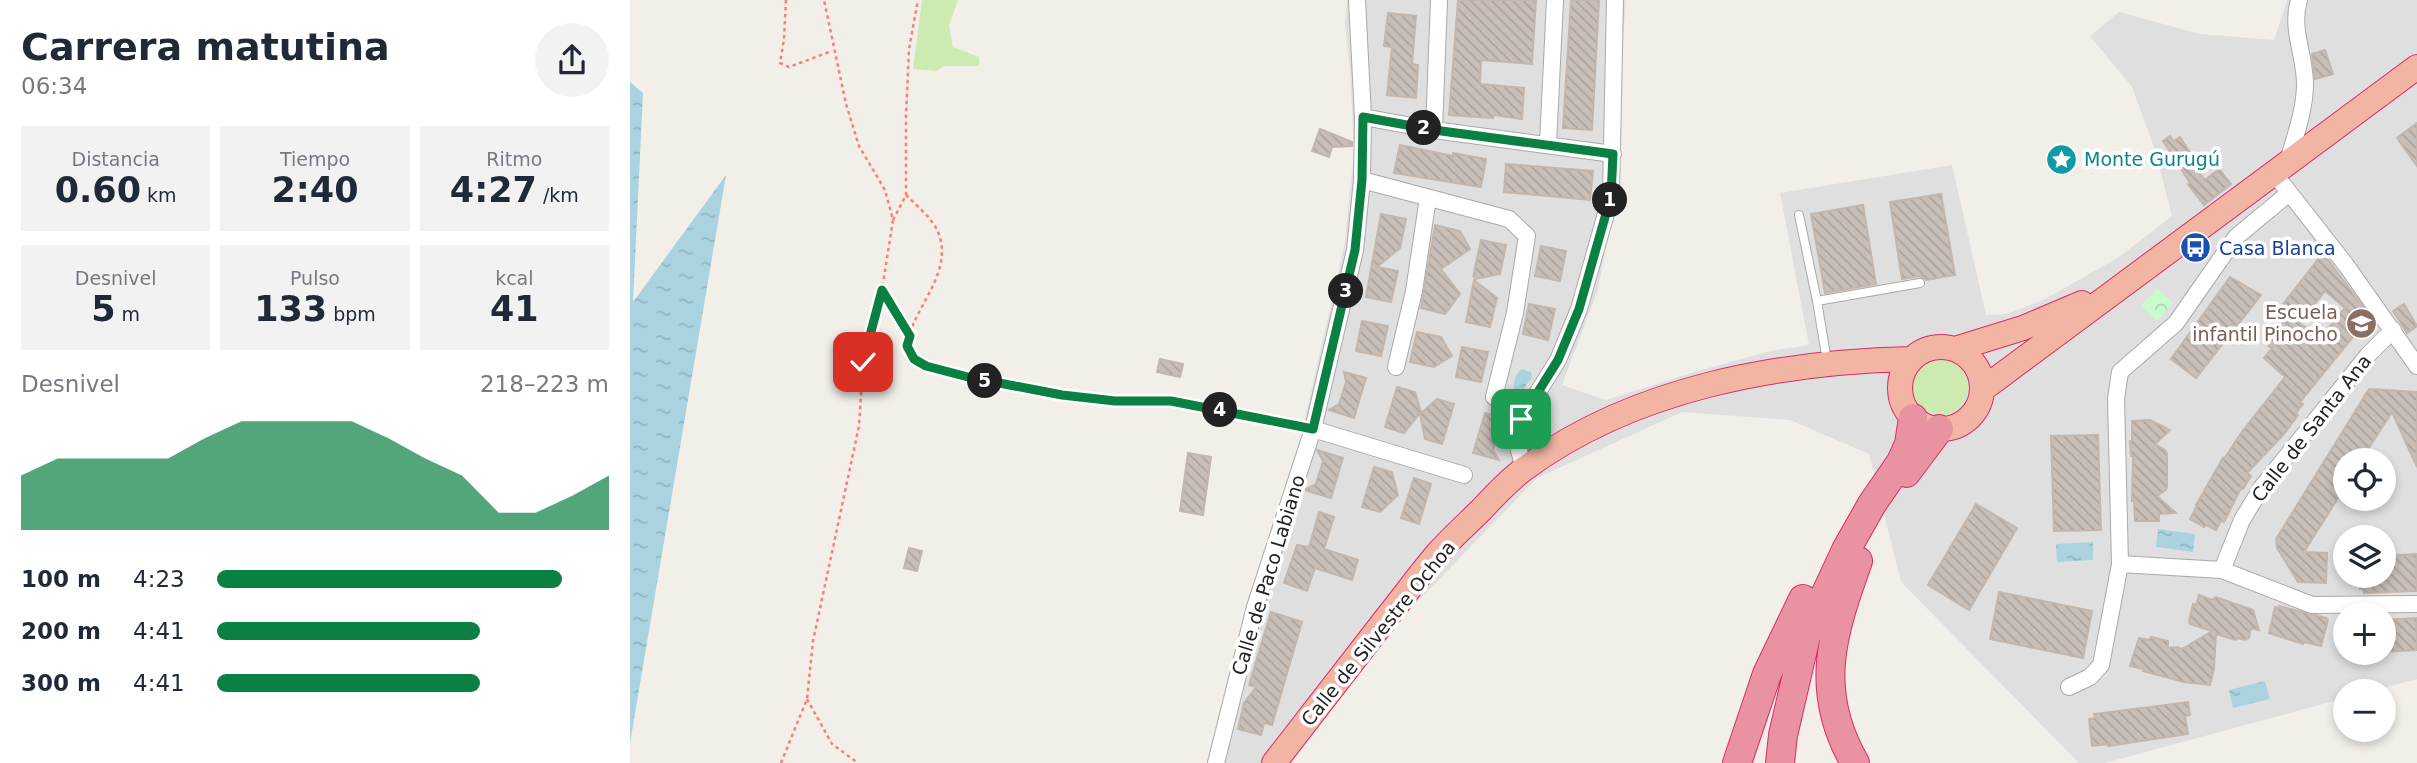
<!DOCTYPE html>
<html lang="es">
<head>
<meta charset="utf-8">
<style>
	:root { --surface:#fff; --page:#f2f2f3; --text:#1f2937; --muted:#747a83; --accent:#0b8043 }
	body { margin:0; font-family:"DejaVu Sans",sans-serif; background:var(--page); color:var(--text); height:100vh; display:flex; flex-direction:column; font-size:26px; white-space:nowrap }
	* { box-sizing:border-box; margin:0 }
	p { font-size:23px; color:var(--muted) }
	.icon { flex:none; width:38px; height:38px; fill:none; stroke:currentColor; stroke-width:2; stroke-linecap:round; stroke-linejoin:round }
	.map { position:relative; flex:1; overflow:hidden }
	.drawer { display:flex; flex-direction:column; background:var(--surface); width:630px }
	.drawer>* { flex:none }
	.tools { position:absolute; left:1703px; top:448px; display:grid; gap:14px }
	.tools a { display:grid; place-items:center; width:63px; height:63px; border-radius:50%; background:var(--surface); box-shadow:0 4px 10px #0003; font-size:35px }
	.pin { position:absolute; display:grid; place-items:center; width:60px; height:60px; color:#fff; margin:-30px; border-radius:14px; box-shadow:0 4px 10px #0006 }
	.km { position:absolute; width:35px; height:35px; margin:-18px; border-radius:50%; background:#222; color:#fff; font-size:19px; line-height:35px; text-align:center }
	.round { display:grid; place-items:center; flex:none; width:74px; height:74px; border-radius:37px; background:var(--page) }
	.headline { display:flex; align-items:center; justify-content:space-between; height:119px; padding:0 21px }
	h1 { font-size:38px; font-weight:700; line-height:52px }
	.metrics { display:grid; grid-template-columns:repeat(3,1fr); gap:10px; height:119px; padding:7px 21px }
	.metrics div { display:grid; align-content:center; border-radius:0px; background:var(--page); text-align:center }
	.metrics b { font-size:35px; font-weight:700 }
	.metrics small { font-size:19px; font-weight:400 }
	.metrics p { font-size:19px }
	.chart { height:196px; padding:14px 21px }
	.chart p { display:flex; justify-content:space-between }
	.chart svg { width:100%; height:126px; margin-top:7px; fill:var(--accent); opacity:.7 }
	ul { padding:0 21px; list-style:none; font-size:23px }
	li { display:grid; grid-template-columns:112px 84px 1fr; align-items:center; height:52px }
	li i { height:18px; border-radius:9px; background:var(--accent) }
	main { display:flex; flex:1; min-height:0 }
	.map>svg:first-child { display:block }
</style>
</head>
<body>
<main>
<section class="drawer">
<div class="headline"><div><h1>Carrera matutina</h1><p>06:34</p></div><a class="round"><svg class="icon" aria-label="share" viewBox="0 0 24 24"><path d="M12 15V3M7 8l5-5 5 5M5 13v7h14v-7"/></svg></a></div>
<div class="metrics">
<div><p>Distancia</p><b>0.60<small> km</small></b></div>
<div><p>Tiempo</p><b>2:40</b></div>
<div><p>Ritmo</p><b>4:27<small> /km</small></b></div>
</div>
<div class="metrics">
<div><p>Desnivel</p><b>5<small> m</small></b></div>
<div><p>Pulso</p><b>133<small> bpm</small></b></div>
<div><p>kcal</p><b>41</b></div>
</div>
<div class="chart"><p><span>Desnivel</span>218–223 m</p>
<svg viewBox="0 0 160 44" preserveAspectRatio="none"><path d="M0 44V25L10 19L20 19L30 19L40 19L50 12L60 6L70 6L80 6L90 6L100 12L110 19L120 25L130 38L140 38L150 32L160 25V44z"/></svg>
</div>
<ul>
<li><b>100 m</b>4:23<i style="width:88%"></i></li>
<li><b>200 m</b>4:41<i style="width:67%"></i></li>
<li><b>300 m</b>4:41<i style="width:67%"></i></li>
</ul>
</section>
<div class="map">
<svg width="1787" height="763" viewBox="0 0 1787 763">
	<defs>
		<pattern id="park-crowns" width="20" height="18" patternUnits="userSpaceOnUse" patternTransform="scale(1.75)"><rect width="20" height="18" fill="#c8facc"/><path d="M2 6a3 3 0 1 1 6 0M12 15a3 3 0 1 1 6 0" fill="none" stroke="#acd6af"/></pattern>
		<pattern id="water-ripples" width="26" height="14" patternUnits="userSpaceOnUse" patternTransform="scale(1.75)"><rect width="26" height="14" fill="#aad3df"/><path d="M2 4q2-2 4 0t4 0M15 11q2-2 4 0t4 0" fill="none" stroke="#92b5bf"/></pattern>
		<pattern id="building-back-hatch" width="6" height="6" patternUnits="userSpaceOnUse" patternTransform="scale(1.75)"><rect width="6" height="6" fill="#c7bfb8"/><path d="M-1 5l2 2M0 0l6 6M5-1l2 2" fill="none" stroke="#aba49e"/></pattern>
	</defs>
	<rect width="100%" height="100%" fill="#f2efe9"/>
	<path fill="#e0dfdf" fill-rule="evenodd" d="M717 0H996L991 61 989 178 968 290 932 385 976 400 1064 372 1140 351 1179 345 1150 193 1322 165 1356 315 1377 314 1415 299 1489 257 1542 216 1525 150 1502 87 1460 36 1489 12 1570 34 1644 40 1657 0H1787V679L1741 691H1715V698L1475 763H1449L1271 582 1239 454 1160 420 1052 412 907 478 765 625 662 763H577L669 445 715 242 724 150 720 70 715 27ZM1715 460H1754V499H1715ZM1715 537H1754V576H1715ZM1715 614H1754V653H1715Z"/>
	<path fill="#cdebb0" d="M292 0H359H328L319 25 323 47 349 57V66H314L306 71 283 69Z
		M1282 387a28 28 0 1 1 56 0a28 28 0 1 1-56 0Z"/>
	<path fill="url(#park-crowns)" d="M1527 288 1543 303 1527 321 1511 306Z"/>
	<path fill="url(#water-ripples)" d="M0 82 13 93 3 302 96 175 0 743Z
		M892 369 901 372 902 378 896 385 892 395 889 396 884 395C883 386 884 374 892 369Z
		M1528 529 1565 534 1563 552 1526 547Z
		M1463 542V560L1427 562 1426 544Z
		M1635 681 1640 699 1603 708 1599 690Z"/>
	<path fill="url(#building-back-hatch)" stroke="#c4b6ab" stroke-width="2" fill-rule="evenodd" d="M828 0H906L902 64 851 60 850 84 894 88 892 119 864 115 863 118 819 115Z
		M941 0H969L962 130 933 128Z
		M758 13 786 16 782 64 788 65 786 98 757 95 762 47 754 46Z
		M1695 50 1703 74 1685 79 1682 54Z
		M1787 123V166L1767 138Z
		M690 129 722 142V146L702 147 699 157 682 151Z
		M1540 136 1544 141 1550 137 1563 157 1559 160 1575 180 1589 169 1601 184 1574 205 1558 184 1560 183 1533 141Z
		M770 145 823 156V153L856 159 851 187 764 173Z
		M876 164 963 171 960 200 874 192Z
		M1311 194 1325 275 1296 280 1290 276 1272 279 1260 202Z
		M1233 205 1246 284 1195 293 1181 214Z
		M751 214 776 219 770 248 747 267 768 271 761 302 736 297Z
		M805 225 830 231 840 249 811 269 830 294 815 314 791 308Z
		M851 240 876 245 870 274 845 279 846 273 843 277Z
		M911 246 936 251 930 281 905 276Z
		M1693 253 1734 308 1728 315 1736 321 1670 402 1673 404 1666 413 1668 415 1654 434 1617 473 1621 476 1613 489 1611 488 1594 522 1591 521 1586 530 1576 525 1574 527 1560 519 1567 506 1566 505 1593 458 1594 459 1611 433 1655 377 1634 358 1642 348 1638 346 1644 338 1641 335 1649 325 1645 321 1653 310 1650 308ZM1695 291 1715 308 1691 337 1669 323Z
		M1600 277 1631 295 1566 378 1541 359Z
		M844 280 867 298 860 327 836 322Z
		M899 304 925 309 918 340 893 334Z
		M1774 304 1787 326 1777 333 1763 311Z
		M732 321 758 326 751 356 726 351Z
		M787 332 811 337 822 356 804 367 780 362Z
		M832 347 858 352 851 382 826 377Z
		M530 359 553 364 550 377 527 372Z
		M714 372 736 378 724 418 699 410 709 404 716 382Z
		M767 387 785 392 791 412 774 433 755 427Z
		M1739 389 1787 392V467L1762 412 1731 460H1715V487L1674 552 1697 553 1696 583 1668 582 1647 548 1646 539Z
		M807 399 824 404 812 444 795 439 790 414Z
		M855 413 876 419 869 428 863 450 869 460 843 453Z
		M1520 420 1540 430 1525 444 1535 450 1537 454V486L1536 490 1527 496 1546 513 1529 514V521H1505L1504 501H1502L1503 456H1501L1500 441H1502V421Z
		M1468 435 1471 530 1424 531 1421 436Z
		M687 450 713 458 701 498 674 490 686 484 693 461Z
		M558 453 581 457 573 515 550 511Z
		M744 467 762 472 768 495 750 512 732 507Z
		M784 478 801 484 789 524 771 518Z
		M1346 504 1387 528 1339 610 1298 585Z
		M689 512 704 517 694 549 728 560 722 580 685 568 677 591 654 583 667 545 679 547Z
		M279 548 292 551 287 571 274 568Z
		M1786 554 1787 591 1734 593 1733 589H1730L1729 576H1754V556Z
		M1369 592 1462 611 1453 658 1360 639Z
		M1569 595 1582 600 1586 597 1623 610 1629 630 1621 628 1619 638 1615 640 1607 638 1606 640 1586 634 1584 669 1580 685 1554 682 1513 671V669L1500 666 1509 638 1519 640 1521 637 1538 641V648L1547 647 1552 649 1582 631 1560 624 1559 621 1563 604 1566 605Z
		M1649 606 1696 618 1698 620 1691 646 1674 642 1673 644 1639 633 1645 607 1648 608Z
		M641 612 672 622 642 725 634 723 631 735 608 729 614 703 626 687 619 685Z
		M1787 618V650L1754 652V620Z
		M1558 702 1560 715 1555 716 1558 734 1478 746V744L1462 746 1459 719 1465 718 1464 714Z"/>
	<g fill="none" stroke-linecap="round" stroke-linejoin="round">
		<defs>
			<path id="service" d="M1169 215 1187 301 1197 361
				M1187 301 1290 283"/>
			<path id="minor" d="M733 117 804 130 983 154
				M804 130 809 0
				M918 144 925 0
				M1658 161C1665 137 1674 112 1675 87 1676 57 1660 30 1669 0
				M1643 172 1716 265 1787 366
				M732 180 879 219 897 236 885 313 864 397
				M766 367 784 291 798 198
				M683 429 834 475
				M894 469 886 439 891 419 928 360 949 309 981 196 985 0
				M1490 564 1592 570 1682 605 1787 604
				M1592 570 1612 520 1632 487 1738 355 1763 330
				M1439 687 1460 677 1471 665 1490 564 1486 399 1490 372 1546 323 1606 237 1658 194
				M586 763 625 607 683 429 725 250 732 180 733 117 727 0"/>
			<path id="trunk" d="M1270 388a41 41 0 1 1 82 0a41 41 0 1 1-82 0Z
				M1325 349 1393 328 1452 303
				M1353 389 1787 67
				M644 763C682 714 720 665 758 616 774 596 790 574 807 554 821 538 837 524 852 509 865 495 879 480 894 469 1003 388 1149 362 1281 359"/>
			<path id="motorway" d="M1276 473 1309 429
				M1107 763 1137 674 1173 599
				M1150 763 1153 735 1176 636 1216 550 1242 504 1271 462 1279 444 1283 418
				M1225 763C1183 690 1202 634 1228 561"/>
		</defs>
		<use href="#service" stroke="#a9a9a9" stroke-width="10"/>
		<use href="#minor" stroke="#a9a9a9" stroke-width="18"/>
		<use href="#trunk" stroke="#dc2a67" stroke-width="26"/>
		<use href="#motorway" stroke="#dc2a67" stroke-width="30"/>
		<path stroke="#fa8072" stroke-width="2.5" stroke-dasharray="3.5 3.5" stroke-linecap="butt" d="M156 0 154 39 150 63 159 67 202 51
			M276 195C287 206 302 218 308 232 322 266 295 296 283 325 281 331 279 339 277 346L284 359 296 366 378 386 485 401H541L668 426
			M263 220 276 195V115L279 49 288 0
			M252 290 280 335
			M177 699 202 744 228 763
			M151 763 177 699 183 641 229 426 233 362 252 290 263 220 255 190 229 146 216 104 194 0"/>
		<use href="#service" stroke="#fff" stroke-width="8"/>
		<use href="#minor" stroke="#fff" stroke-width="16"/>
		<use href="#trunk" stroke="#f2b4a3" stroke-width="24"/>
		<use href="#motorway" stroke="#e892a2" stroke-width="28"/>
	</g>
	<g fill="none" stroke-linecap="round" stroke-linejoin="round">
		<defs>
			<path id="route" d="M233 362 252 290 280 336 277 346 284 359 296 366 338 377 432 395 485 401H541L683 429 725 250 732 180 733 117 804 130 983 154 981 196 949 309 928 360 891 419"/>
		</defs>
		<use href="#route" stroke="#fff" stroke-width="14"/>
		<use href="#route" stroke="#0b8043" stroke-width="9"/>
	</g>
	<defs>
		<symbol id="sight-disc" viewBox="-11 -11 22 22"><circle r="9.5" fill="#0f9aa8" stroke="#fff"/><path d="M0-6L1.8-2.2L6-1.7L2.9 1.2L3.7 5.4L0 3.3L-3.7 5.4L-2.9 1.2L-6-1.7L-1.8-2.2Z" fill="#fff"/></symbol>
		<symbol id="bus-disc" viewBox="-11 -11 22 22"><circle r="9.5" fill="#1a4fb4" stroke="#fff"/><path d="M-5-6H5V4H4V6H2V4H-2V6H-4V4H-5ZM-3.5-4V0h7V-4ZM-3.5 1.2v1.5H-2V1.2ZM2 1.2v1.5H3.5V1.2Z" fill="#fff"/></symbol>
		<symbol id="school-disc" viewBox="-11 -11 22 22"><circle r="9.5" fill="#8d6e63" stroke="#fff"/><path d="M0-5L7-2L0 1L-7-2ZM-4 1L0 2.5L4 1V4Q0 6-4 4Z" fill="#fff"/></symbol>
	</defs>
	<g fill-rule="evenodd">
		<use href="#sight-disc" x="1414" y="142" width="35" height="35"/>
		<use href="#bus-disc" x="1548" y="230" width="35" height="35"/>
		<use href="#school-disc" x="1714" y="306" width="35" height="35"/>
	</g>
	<g text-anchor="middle" stroke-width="7" stroke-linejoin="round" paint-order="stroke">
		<g font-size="19" fill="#0d838f" stroke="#fff" text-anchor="start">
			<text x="1454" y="166">Monte Gurugú</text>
		</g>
		<g font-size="19" fill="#164399" stroke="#fff" text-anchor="start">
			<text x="1589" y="255">Casa Blanca</text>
		</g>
		<g font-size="19" fill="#785e54" stroke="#fff" text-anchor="end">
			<text x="1708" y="319">Escuela<tspan x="1708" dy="22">infantil Pinocho</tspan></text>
		</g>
		<g font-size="19" fill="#222" stroke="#fff">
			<text transform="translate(1681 428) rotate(-52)" y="7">Calle de Santa Ana</text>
			<text transform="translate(638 575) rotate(-73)" y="7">Calle de Paco Labiano</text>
			<text transform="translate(748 633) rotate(-51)" y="7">Calle de Silvestre Ochoa</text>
		</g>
	</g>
</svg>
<div class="tools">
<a><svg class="icon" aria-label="locate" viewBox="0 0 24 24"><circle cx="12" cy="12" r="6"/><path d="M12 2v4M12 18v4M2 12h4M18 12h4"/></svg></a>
<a><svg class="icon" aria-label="layers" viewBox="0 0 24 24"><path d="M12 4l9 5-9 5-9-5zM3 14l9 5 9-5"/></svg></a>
<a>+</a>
<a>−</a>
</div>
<div class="pin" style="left:891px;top:419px;background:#1e9e55"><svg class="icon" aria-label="arrive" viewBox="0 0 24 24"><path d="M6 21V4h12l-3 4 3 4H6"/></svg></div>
<div class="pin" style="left:233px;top:362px;background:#d93025"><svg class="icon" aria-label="check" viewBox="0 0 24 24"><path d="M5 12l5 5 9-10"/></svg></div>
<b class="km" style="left:980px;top:200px">1</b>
<b class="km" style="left:794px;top:128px">2</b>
<b class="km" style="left:716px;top:291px">3</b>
<b class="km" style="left:590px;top:410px">4</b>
<b class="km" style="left:355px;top:381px">5</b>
</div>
</main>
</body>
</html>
